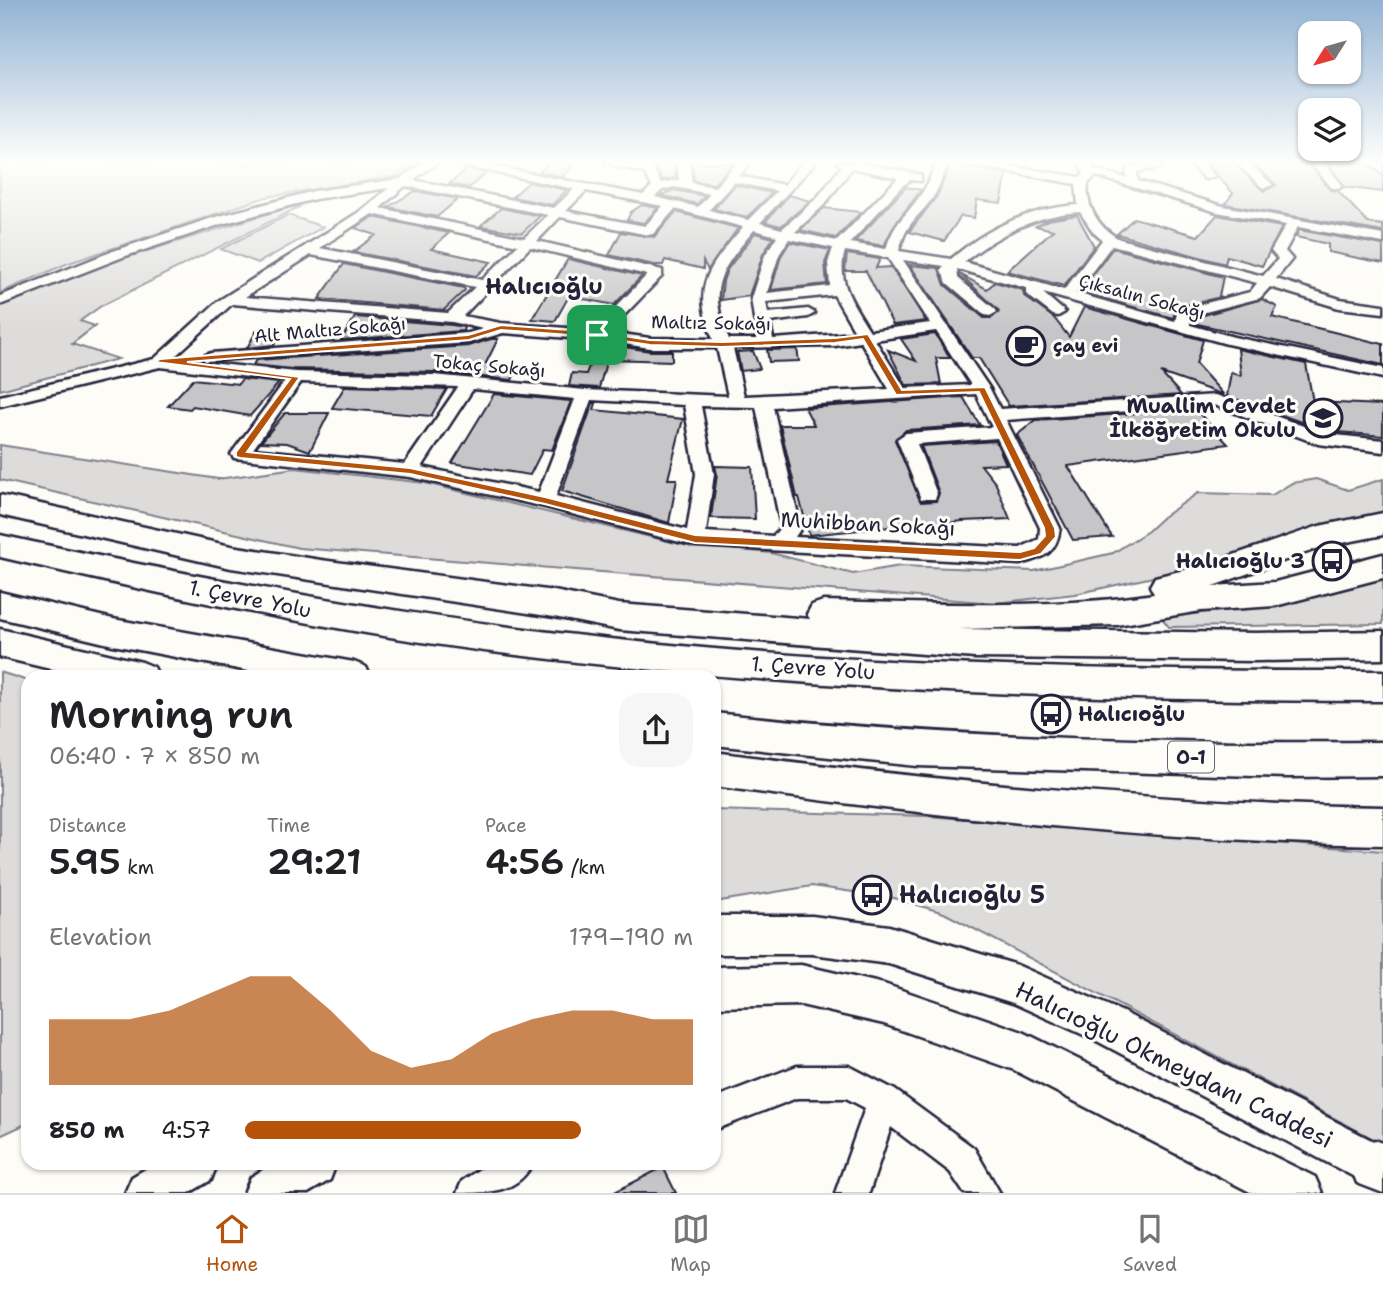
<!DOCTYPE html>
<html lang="en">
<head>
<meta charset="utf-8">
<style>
	:root { --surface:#fff; --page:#f6f6f6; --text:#202124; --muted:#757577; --line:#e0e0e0; --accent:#b45309 }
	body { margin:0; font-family:"Shantell Sans",sans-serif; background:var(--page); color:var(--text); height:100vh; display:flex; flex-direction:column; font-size:26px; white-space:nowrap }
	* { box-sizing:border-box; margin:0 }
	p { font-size:23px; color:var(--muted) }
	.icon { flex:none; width:38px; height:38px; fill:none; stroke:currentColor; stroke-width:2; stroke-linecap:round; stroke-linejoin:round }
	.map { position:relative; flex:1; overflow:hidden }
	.details { position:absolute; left:21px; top:670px; width:700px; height:500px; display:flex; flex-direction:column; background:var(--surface); border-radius:21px; box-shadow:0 2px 5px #0004 }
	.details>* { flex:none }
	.needle { width:46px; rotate:233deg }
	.tools { position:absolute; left:1298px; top:21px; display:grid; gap:14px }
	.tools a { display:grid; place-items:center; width:63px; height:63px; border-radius:14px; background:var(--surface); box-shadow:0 2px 5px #0004; font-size:35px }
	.pin { position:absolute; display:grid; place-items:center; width:60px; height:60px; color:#fff; margin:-30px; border-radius:14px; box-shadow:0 4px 10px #0006 }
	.round { display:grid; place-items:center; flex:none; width:74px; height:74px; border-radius:21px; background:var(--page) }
	.summary { display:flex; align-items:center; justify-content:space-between; height:119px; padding:0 28px }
	h1 { font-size:38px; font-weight:600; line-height:52px }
	.figures { display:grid; grid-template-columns:repeat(3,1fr); gap:10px; height:119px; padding:7px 28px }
	.figures div { display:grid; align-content:center }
	.figures b { font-size:35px; font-weight:600 }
	.figures small { font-size:19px; font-weight:400 }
	.figures p { font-size:19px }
	.chart { height:196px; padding:14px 28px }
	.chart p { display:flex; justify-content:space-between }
	.chart svg { width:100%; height:126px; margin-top:7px; fill:var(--accent); opacity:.7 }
	ul { padding:0 28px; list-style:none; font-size:23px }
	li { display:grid; grid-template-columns:112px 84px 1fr; align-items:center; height:52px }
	li i { height:18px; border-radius:9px; background:var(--accent) }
	.tabs { display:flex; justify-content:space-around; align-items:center; height:98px; border-top:2px solid var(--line); background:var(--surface); font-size:19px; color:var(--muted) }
	.tabs a { display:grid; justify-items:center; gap:4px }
	.tabs .active { color:var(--accent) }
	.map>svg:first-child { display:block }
</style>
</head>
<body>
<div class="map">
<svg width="1383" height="1193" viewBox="0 0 1383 1193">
	<rect width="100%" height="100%" fill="#fdfcf7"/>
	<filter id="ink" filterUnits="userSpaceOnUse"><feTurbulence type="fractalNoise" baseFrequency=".0143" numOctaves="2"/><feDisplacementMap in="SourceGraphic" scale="14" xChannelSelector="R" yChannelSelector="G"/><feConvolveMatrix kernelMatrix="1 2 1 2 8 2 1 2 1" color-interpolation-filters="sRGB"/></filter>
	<g filter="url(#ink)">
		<path fill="#dddcdb" stroke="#807f8b" stroke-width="2" d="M0 163H419L396 176 266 197 66 264 0 293Z
			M301 206 101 306 80 321 95 326 72 344 118 359 0 390V304L121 259 290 207Z
			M288 215 323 227 258 263 221 249Z
			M0 445 218 479 295 468 425 483 680 544 771 553 853 574 900 566 1034 571 1113 553 1148 531 1163 517 1198 493 1272 495 1292 483 1316 479 1348 490 1383 479V514L1366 515 1176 572 1075 594 995 603 299 548 0 480Z
			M1383 577V624L1169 627 1161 617 1270 606Z
			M0 672 28 681V1123L0 1136Z
			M714 810 927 816 1383 851V1144L944 913 894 898 812 886 714 902Z"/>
		<path fill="#c6c6c8" stroke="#22223b" stroke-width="2" d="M549 163H575L563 177 539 172Z
			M648 163H674L676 178 662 180 654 166Z
			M692 163H733L714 184 694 181Z
			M951 163 1007 174 1001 203 977 200 974 218 961 216 944 241 909 232 937 196Z
			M1206 163H1234L1264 191 1276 185 1255 165 1309 163 1330 190 1338 191 1368 223 1383 225V232L1225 204 1233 193Z
			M1328 163H1364L1383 175V192L1344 187Z
			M467 169 486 173 469 188 449 184Z
			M529 182 567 190 552 205 512 197Z
			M735 185 772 193 747 217 714 209Z
			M906 187 921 190 895 224 884 246 855 241Z
			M674 190 705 196 697 204 661 195Z
			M415 191 458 199 437 217 388 207Z
			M789 195 810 201 781 226 765 222Z
			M642 205 658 208 644 223 627 220 631 212Z
			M501 208 540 216 522 233 480 226Z
			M824 208 861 212 836 238 800 230Z
			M676 212 738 228 708 270 703 261V269L665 260 663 265H654L609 255 621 232 654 237Z
			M1077 215 1094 246 1064 286 1007 271 1053 230 1036 226 1048 220Z
			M1217 215 1282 227 1262 266 1227 256 1225 264 1117 234 1134 218 1198 236Z
			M373 217 449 233 431 249 491 262 476 276 353 252 376 235 355 228Z
			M1299 230 1383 245V263L1328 252V244L1296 237Z
			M755 233 773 238 763 254 749 296 721 300 723 281 727 270Z
			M790 242 830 250 825 263 827 284 771 290 781 256Z
			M1113 248 1223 277 1219 296 1221 297 1177 307 1173 318 1080 292Z
			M847 254 880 259 876 268 891 267 926 321 893 325 866 271H845Z
			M568 259 642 276 614 305 569 296 555 321 532 319Z
			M344 264 464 288 465 290 444 310 319 299Z
			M910 265 939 268 945 285 984 318H991L999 311 960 274 987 289 995 282 1023 290 1024 296 1054 318 1069 337 1084 307 1203 340 1196 364 1224 395 1161 373 1181 395 1009 406 979 358H972Z
			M1262 299 1277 307 1272 317 1383 344V365L1193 323V318Z
			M355 317 452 325 464 327 463 331 341 340Z
			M257 330 282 332 274 345 247 348Z
			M935 334 950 358H936L941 384 906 385 888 350 916 361 901 339Z
			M491 339H498L486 363 519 365 512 380 434 372 292 369 253 365 256 360 469 346Z
			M598 343 650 351H672V361L607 359 599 388 569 386 572 373 586 374Z
			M797 349 799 361 769 362 767 350Z
			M1238 349 1306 364 1313 402 1383 405V436L1327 431 1227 396 1231 372 1241 376Z
			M753 351 760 369 741 371 737 352Z
			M193 379 238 384 242 379 279 383 250 416 193 406 190 409 168 406Z
			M345 386 447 389 431 416 332 408Z
			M494 394 571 401 552 450 543 449 530 475 452 463Z
			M963 397 980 425 906 430 895 440 921 502 936 501 939 493 921 446 996 441 1006 464 981 465 996 484 1010 519 962 521 922 527 920 524 809 535 799 497H797L780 425H814L805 408Z
			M593 403H596L594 410 683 419 668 479H677L669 523 562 491Z
			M1195 409 1228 444 1068 466 1112 537 1073 540 1017 435 1036 420Z
			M285 413H329L310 451 287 443 261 442Z
			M715 466 752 467 755 519 711 518 717 474Z
			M663 1167 676 1193H613Z"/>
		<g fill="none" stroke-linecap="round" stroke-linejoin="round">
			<defs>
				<path id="minor" d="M423 163H437L413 180 554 208 574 189 450 163H477L643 195 652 186 644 173 605 163H632L652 167 661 183 679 180 677 163H689L692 183 715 187 737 163H750L739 176 784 185 802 163H815L760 223 782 229 817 198 842 166 837 163H863L921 175V181L910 180 901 187 850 243 886 249C894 221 907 216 922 193 928 185 931 173 937 163H949C943 173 940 186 935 194 919 219 907 219 899 251L951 259C987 228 1030 208 1078 205L1076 184 958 163H990L1080 177 1084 175 1079 163H1091L1094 169 1126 178 1127 167 1162 163 1161 167 1137 172 1138 181 1223 206 1383 235V243L1298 227 1285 251 1292 259 1276 279 1340 299 1383 305V313L1339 308 1270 287 1260 298 1190 316V325L1234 337 1383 368V378L1227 344 1043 293 1065 312 1058 316 1053 315 1026 294V288L957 269 958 278 995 309 997 312 990 316 985 315 947 283 941 270 944 266 903 260 990 389 1000 409 1216 395 1326 434 1383 440V452L1318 444 1214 405 1006 420 1060 528C1056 555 1044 557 1020 564L695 546 545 507 410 477 234 458 231 454 234 450 285 381 160 367 0 406V396L154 359 218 301 359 212 389 188 315 199 222 224 123 257 0 305V296L113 251 212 218 314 191 400 179ZM852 168 898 178 837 241 795 232 825 204ZM1096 176 1217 212 1286 225 1271 251 1278 259 1263 276 1120 239C1099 229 1085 206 1088 183ZM734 182 777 191 748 220 709 210ZM405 186 548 215 524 238 380 208ZM674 187 710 194 698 207 655 197 662 190ZM586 191 663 206 645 226 566 211ZM675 209 743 227C708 268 691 286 713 339L650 338 608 332 662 276V270L537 241 560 217 648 235 653 234ZM1080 212 1093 232 1102 240 1064 290 964 262C998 234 1035 215 1080 212ZM372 214 518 245 482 280 320 248ZM754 230 777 236 765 255 751 298 757 339H729C706 287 720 271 754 230ZM789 239 833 248 828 263 830 286 767 293 779 255ZM1112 245 1257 283 1250 292 1178 310 1175 321 1076 293ZM530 247 647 275 593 330 501 323 463 316ZM845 251 888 258 930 323 870 331C854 305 836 282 845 251ZM311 255 475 287 448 313 245 297ZM834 295 856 333 773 339 770 322 808 317 815 313 808 309 768 313 766 302ZM232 304 452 322 483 329 468 333 211 353 205 355 203 358 205 361 469 343 503 333 597 340 650 348H717L728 396 585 390 434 375 296 372 172 359ZM936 331 971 385 905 388 875 340ZM861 342 889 389 744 396 733 348 835 346ZM301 382 458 387 405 464 253 449ZM473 389 575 399 539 492 422 467ZM976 394 992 427 906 433 897 439 921 499H935L937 494 917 444 997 438 1040 528 1039 539 1020 548 795 537 801 528 773 407ZM591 400 684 405 696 474 687 530 556 496ZM701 406 756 407 781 527 773 536 706 532 714 474Z
					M1189 163H1202L1215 176 1205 179Z
					M1236 163H1249L1273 185 1263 188Z
					M1311 163H1324L1342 185 1340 188H1332Z
					M1367 163H1382L1383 173Z
					M797 1066H849L895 1090 974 1148 1000 1193H964L950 1172 891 1127 869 1193H835L865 1108 846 1098H797L714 1130V1098Z
					M487 1164H532C518 1193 488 1193 457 1193L462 1181Z"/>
				<path id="major" d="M714 916H812L889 926 1017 965 1123 1012 1383 1146V1192L1095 1040 1013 1003 889 964 812 954H714Z
					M801 965 884 984 1023 1032 1315 1177 1322 1193H1252L1014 1070 884 1024 801 1005 714 1007V967Z
					M154 1164H217L211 1180 189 1193H125L132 1177Z
					M273 1164H336L330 1180 308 1193H244L251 1177Z"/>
				<path id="highway" d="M0 495 231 546 321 560 554 591 619 604 810 619 807 614 812 605 823 601C933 603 1045 610 1154 594L1150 586 1155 577 1201 566 1319 526 1383 513V535L1322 547 1213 586 1275 582 1383 554V578L1275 606 1201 611 1117 625 959 629 1256 633 1383 631V659L1256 661 975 658 619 630 554 617 231 568 0 515Z
					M0 535C169 572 338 604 510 627 799 665 1092 672 1383 671V701C1093 701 804 690 516 655 342 634 171 597 0 557Z
					M0 592 113 619 354 662 366 667 371 677H279L113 645 0 618Z
					M0 629 142 662 154 667 159 677H84L0 657Z
					M714 713C936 737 1160 744 1383 742V776L1288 777 917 766 714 745Z
					M714 752C936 781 1158 803 1383 807V845C1158 841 936 817 714 786Z
					M1375 1140 1383 1143V1193L1357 1183 1350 1165 1357 1147Z"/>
			</defs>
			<use href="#minor" stroke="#22223b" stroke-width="5"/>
			<use href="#major" stroke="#22223b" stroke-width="5"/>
			<use href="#highway" stroke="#22223b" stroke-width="5"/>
			<use href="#minor" fill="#fdfcf7" fill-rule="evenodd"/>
			<use href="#major" fill="#fdfcf7" fill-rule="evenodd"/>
			<use href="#highway" fill="#fdfcf7" fill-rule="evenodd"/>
		</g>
	</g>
	<linearGradient id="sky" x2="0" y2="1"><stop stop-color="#92b3d4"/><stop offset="0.49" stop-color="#fefefb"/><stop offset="1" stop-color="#fefefb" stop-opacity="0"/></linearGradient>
	<rect width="1383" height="330" fill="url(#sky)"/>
	<path fill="#b45309" stroke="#fff" stroke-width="2" fill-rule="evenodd" d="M501 325 597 332 650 340 722 342 835 338 868 334 902 390 985 387 1055 528 1056 537 1041 554 1020 560 695 543 545 504 410 474 240 458 236 457V452L290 379 155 362 160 359 468 335ZM501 330 597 337 650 345 722 347 835 343 863 339 896 395 979 392 1044 528 1045 536 1034 548 1020 552 695 535 545 497 410 468 247 452 300 377 187 362 469 340Z"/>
	<defs>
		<symbol id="cafe-ring" viewBox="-11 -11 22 22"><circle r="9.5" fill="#fdfcf7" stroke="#22223b" stroke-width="1.5"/><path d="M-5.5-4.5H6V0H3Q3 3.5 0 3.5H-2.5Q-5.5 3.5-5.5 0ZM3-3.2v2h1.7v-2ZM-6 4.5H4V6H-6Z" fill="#22223b"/></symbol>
		<symbol id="school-ring" viewBox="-11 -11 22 22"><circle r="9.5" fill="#fdfcf7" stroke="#22223b" stroke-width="1.5"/><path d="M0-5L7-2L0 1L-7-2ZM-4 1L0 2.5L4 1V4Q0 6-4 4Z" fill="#22223b"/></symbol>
		<symbol id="bus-ring" viewBox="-11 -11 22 22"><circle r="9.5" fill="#fdfcf7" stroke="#22223b" stroke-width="1.5"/><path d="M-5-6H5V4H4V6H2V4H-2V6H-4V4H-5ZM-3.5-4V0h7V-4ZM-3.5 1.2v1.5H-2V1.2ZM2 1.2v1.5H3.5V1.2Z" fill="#22223b"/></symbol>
	</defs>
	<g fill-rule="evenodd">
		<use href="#cafe-ring" x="1004" y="324" width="44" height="44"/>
		<use href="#school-ring" x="1301" y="396" width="44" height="44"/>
		<use href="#bus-ring" x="1310" y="539" width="44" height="44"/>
		<use href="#bus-ring" x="1029" y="692" width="44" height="44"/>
		<use href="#bus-ring" x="850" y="873" width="44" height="44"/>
	</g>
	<g text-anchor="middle" stroke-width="6" stroke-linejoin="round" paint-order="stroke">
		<g font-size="18" fill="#22223b" stroke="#fdfcf7">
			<text transform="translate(1142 297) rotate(15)" y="6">Çıksalın Sokağı</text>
			<text transform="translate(711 323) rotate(1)" y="6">Maltız Sokağı</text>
			<text transform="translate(330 330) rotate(-5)" y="6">Alt Maltız Sokağı</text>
			<text transform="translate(489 366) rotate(5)" y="6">Tokaç Sokağı</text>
		</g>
		<g font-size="18" font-weight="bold" fill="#22223b" stroke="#fdfcf7" text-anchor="start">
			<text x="1053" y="352">çay evi</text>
		</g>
		<rect fill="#fdfcf7" stroke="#646373" stroke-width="2" x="1168" y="741.5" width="46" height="31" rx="5"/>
		<g font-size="19" font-weight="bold" fill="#22223b">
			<text x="1191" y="764">O-1</text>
		</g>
		<g font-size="21" font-weight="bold" fill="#22223b" stroke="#fdfcf7" text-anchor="end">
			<text x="1296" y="413">Muallim Cevdet<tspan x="1296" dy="24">İlköğretim Okulu</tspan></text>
			<text x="1305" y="568">Halıcıoğlu 3</text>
			<text x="1078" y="721" text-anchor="start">Halıcıoğlu</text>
		</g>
		<g font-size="21" fill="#22223b" stroke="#fdfcf7">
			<text transform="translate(868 524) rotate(3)" y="7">Muhibban Sokağı</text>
			<text transform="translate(250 599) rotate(11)" y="7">1. Çevre Yolu</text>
			<text transform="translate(813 668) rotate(4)" y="7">1. Çevre Yolu</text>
		</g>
		<g font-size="23" font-weight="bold" fill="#22223b" stroke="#fdfcf7">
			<text x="544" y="294">Halıcıoğlu</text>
		</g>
		<g font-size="24" font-weight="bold" fill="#22223b" stroke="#fdfcf7" text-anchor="start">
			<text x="899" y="903">Halıcıoğlu 5</text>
		</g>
		<g font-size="24" fill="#22223b" stroke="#fdfcf7">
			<text transform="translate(1174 1065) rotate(26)" y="8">Halıcıoğlu Okmeydanı Caddesi</text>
		</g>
	</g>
</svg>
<div class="tools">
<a><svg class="needle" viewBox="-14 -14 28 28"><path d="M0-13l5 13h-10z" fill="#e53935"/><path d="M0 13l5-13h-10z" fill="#757577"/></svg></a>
<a><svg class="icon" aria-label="layers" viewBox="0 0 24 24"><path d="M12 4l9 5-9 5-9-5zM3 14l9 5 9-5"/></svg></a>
</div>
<div class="pin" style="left:597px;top:335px;background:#1e9e55"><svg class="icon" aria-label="arrive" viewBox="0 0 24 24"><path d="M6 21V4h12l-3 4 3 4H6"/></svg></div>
<section class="details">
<div class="summary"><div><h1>Morning run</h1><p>06:40 · 7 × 850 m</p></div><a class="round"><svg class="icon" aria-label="share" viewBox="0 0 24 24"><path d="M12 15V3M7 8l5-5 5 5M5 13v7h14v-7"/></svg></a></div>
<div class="figures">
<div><p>Distance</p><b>5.95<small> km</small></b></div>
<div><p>Time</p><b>29:21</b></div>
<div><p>Pace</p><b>4:56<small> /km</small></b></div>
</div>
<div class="chart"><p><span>Elevation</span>179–190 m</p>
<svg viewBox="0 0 160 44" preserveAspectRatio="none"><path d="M0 44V21L10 21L20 21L30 18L40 12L50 6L60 6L70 18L80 32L90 38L100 35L110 26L120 21L130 18L140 18L150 21L160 21V44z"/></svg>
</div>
<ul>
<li><b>850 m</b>4:57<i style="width:75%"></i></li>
</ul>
</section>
</div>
<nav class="tabs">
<a class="active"><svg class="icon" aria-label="home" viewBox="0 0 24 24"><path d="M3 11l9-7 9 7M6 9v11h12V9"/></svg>Home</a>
<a><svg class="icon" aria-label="map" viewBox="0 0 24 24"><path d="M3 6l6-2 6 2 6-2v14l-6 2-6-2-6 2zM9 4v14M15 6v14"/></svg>Map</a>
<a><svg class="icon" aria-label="saved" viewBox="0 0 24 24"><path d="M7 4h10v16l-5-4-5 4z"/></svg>Saved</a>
</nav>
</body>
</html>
